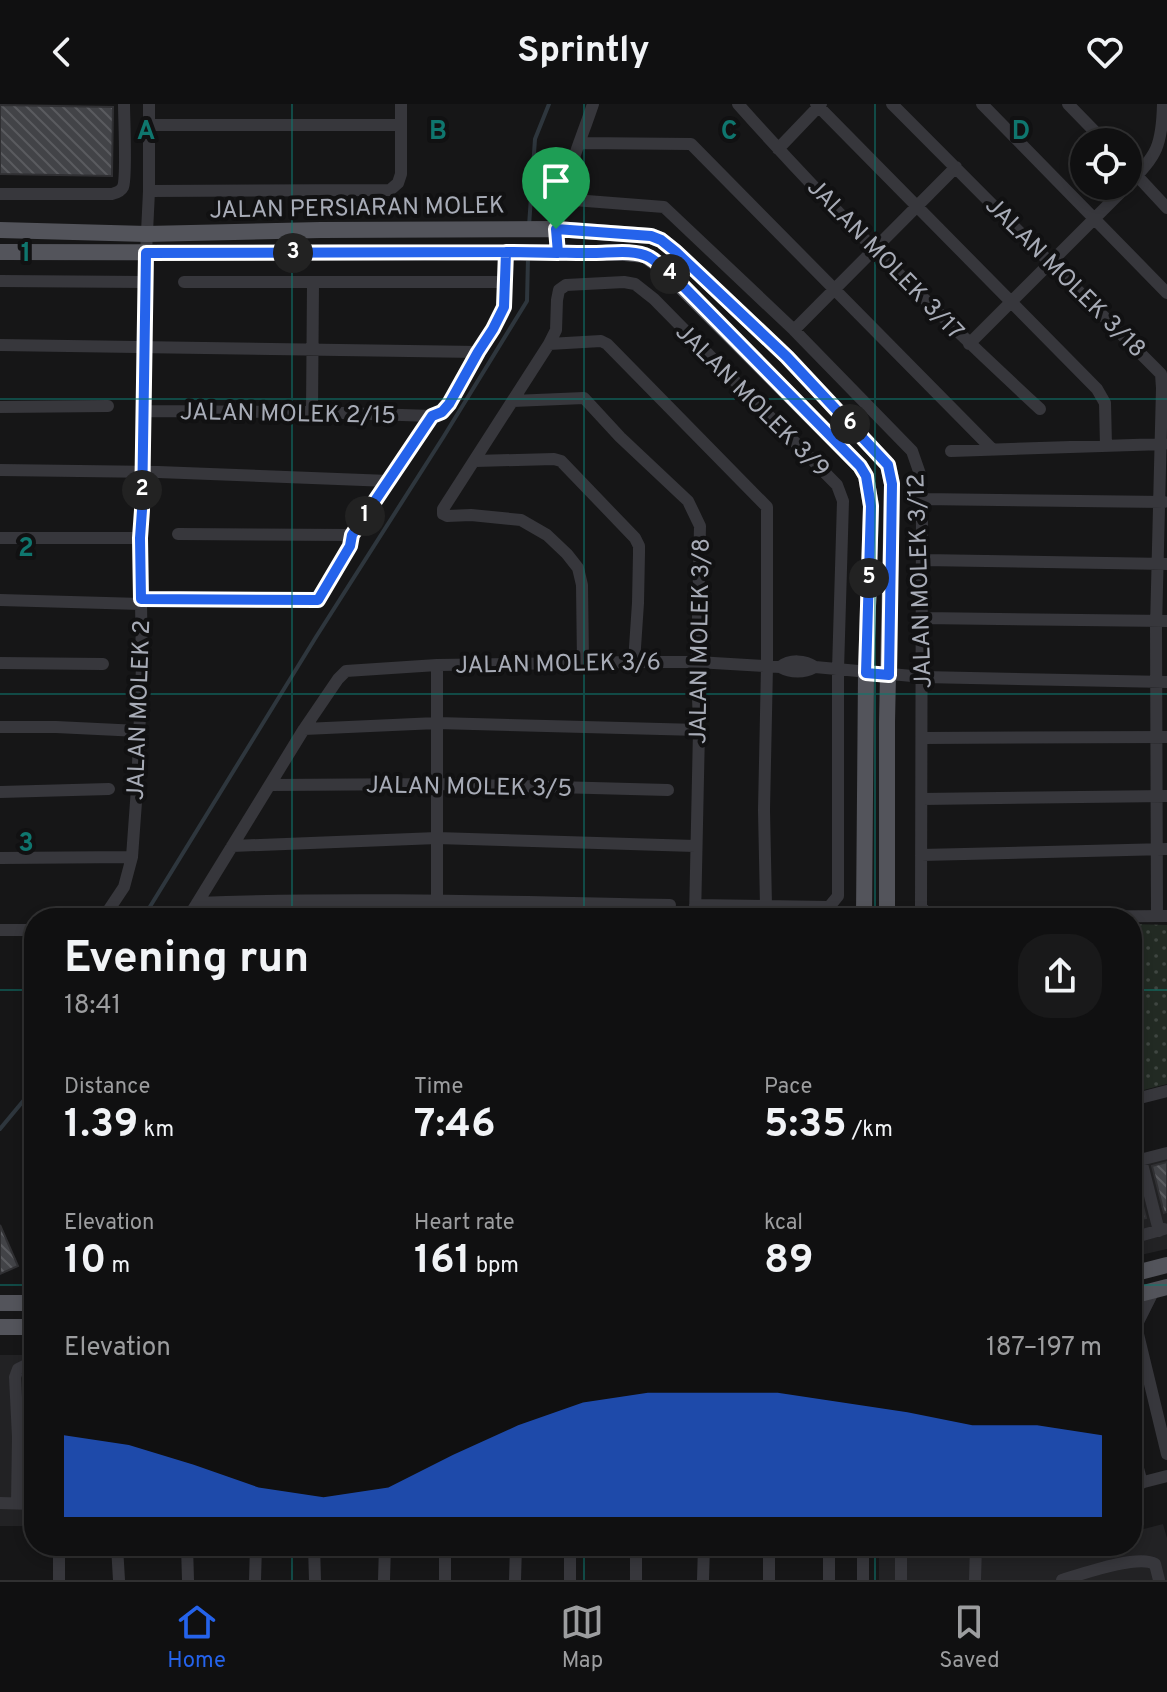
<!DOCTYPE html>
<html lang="en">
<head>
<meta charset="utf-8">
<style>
	:root { --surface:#101011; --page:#19191a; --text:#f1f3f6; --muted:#9c9d9f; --line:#303031; --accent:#2563eb }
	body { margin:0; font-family:Overpass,sans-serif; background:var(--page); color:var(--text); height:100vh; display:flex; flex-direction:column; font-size:30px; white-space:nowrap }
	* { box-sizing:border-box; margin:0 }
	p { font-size:26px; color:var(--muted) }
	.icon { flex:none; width:44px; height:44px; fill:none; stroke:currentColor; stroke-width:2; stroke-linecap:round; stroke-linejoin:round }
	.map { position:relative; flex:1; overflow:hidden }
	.sheet { position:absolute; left:24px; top:804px; width:1118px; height:648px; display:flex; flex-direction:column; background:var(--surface); border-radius:32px; box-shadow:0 4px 12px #0003,0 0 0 2px var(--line) }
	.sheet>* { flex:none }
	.fabs { position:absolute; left:1070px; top:24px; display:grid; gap:16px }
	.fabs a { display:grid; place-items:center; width:72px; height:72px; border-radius:50%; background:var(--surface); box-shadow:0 4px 12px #0003,0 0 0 2px var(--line); font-size:40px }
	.pin { position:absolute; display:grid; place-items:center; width:68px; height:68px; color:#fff; margin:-82px -34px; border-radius:50% 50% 50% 0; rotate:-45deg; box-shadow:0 0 8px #0007 }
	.pin .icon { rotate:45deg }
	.km { position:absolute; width:40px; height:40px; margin:-20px; border-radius:50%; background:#222; color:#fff; font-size:22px; line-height:40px; text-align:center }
	.round { display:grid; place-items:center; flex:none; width:84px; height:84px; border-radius:32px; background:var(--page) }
	.head { display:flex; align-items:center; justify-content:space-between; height:136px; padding:0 40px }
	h1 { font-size:44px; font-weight:700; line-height:60px }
	.stats { display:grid; grid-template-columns:repeat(3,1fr); gap:12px; height:136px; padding:8px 40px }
	.stats div { display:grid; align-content:center }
	.stats b { font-size:40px; font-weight:700 }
	.stats small { font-size:22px; font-weight:400 }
	.stats p { font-size:22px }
	.chart { height:224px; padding:16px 40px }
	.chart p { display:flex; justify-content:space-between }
	.chart svg { width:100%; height:144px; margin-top:8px; fill:var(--accent); opacity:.7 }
	header { display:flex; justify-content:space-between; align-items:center; height:104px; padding:0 40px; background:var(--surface); font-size:36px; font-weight:700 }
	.tab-bar { display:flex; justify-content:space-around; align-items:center; height:112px; border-top:2px solid var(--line); background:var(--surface); font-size:22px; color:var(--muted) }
	.tab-bar a { display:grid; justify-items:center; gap:4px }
	.tab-bar .active { color:var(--accent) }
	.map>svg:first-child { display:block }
</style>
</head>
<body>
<header><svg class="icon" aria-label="back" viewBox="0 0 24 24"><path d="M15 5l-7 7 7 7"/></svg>Sprintly<svg class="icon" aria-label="heart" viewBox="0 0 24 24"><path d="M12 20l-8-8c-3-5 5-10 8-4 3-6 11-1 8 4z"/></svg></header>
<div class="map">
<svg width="1167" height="1476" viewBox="0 0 1167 1476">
	<defs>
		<pattern id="park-dots" width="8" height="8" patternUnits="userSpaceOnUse" patternTransform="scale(2)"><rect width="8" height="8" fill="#222a23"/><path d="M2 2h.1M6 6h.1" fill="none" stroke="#3f4641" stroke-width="1.8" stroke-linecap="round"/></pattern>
		<pattern id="building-back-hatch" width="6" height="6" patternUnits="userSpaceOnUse" patternTransform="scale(2)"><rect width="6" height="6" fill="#424347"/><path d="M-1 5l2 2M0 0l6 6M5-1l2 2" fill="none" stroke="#5a5b5f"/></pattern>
	</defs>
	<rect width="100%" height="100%" fill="#161617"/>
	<path fill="#222224" d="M1167 1048V1145L1132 1153V1056Z
		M0 1251H34V1422H0Z
		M1163 1420 1167 1434V1476H879V1442H1132V1428Z"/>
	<path fill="url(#park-dots)" d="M1132 820 1167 821V980L1132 989Z"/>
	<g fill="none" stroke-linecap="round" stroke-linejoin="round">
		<path stroke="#2e363d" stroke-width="4" d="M529 122 535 35 549 0
			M143 814 316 533 444 332 527 197 528 154
			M0 1025 34 984"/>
	</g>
	<path fill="url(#building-back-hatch)" stroke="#303033" stroke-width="2" d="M0 1 113 3 112 72 0 70Z
		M1167 1058V1108L1164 1109 1152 1062Z
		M1132 1067H1134L1146 1114 1132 1117Z
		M0 1121 18 1162 0 1170Z"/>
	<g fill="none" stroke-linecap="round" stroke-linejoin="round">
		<path stroke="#37373c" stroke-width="12" d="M738 0C833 107 935 208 1040 305
			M816 0 1097 285 1105 299 1106 342
			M892 0 1161 270 1162 284 1156 523 1157 812
			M982 0 1167 189
			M1068 0 1105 38
			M148 21H401
			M580 39 691 40 993 346
			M778 45 821 0
			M1128 62 1167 104
			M1128 81C1157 51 1162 42 1163 0
			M149 87 390 86 398 79 401 70V0
			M0 90H112C116 89 121 87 123 83 127 73 124 14 124 0
			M561 95 664 103 794 226 912 347 920 370 922 395 921 802 927 810 933 814
			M558 149C554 94 576 51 593 0
			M0 177 145 178
			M184 178H505
			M794 226 956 63
			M549 240 601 237 607 240 767 403V562L764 706 766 802
			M969 240 1127 82
			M0 241 478 248
			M513 297 584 294 620 333 688 397 700 422 697 558 699 626 695 814
			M0 303 108 302
			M143 307 312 308 432 312
			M312 308 313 179
			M951 347 1164 340
			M475 357 554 355 561 357 635 434 639 442V449L638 499 634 558
			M0 366 158 368 389 377
			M922 395 1164 398
			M178 430 352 431
			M0 434H140
			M923 456 1167 460
			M141 495 318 496 350 442 352 431 432 312 442 308 449 300 478 248 493 225 504 203 506 148
			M0 496 141 500
			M923 514 1167 517
			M0 559 103 560
			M583 559 582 481 578 464 567 450 547 431 521 416 471 411 447 412 443 410V405L549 240 556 226 557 196 559 186 566 181 624 178 635 180 654 195 837 381 843 397 838 566V792L829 803 695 801
			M437 561V814
			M780 563C790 555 805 556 815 563
			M0 623H56L139 627
			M304 625 437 619 699 626
			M922 634 1167 633
			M270 681 437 680 668 686
			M0 688 109 685
			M922 695 1167 692
			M232 742 437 734 695 742
			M921 751 1167 745
			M0 754 132 753
			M197 799C355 793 512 798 670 801
			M99 814 108 807 124 783 132 753 137 684 142 562 140 434 146 149 149 87V0
			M188 814 304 625 338 575 346 567 437 561 634 558H697L780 563C791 569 804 569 815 563L923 573 1167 578
			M946 814 1167 812
			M0 826H34
			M1132 996 1167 987
			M1141 1056 1159 1127
			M1132 1058 1167 1049
			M1132 1134 1164 1125
			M1132 1217 1136 1222 1167 1350
			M1136 1222 1154 1186
			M18 1333 34 1332
			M1132 1342 1142 1379
			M1132 1381 1167 1372
			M0 1399 34 1400
			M17 1399 18 1333 15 1273 18 1265 26 1261H34
			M117 1442 119 1476
			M187 1442 188 1476
			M314 1442 315 1476
			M445 1442V1476
			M570 1442V1476
			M636 1442V1476
			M769 1442V1476
			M823 1442 829 1451V1476
			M863 1442V1476
			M59 1476V1444L61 1442
			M255 1476 256 1442
			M384 1476 385 1442
			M515 1476 516 1442
			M703 1476 704 1442
			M901 1476V1442
			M975 1476 976 1442
			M1062 1476C1082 1470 1138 1450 1155 1460L1159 1476"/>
		<path stroke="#53545b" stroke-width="16" d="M0 126 147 130 321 126 556 125 651 132 661 136 676 148 787 253 888 361 892 380 887 618V814
			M0 148 625 149 645 151 663 164 860 362 866 372 871 402 866 569 864 814
			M1132 1170 1167 1161
			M1132 1192 1167 1183
			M0 1199H34
			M0 1223H34"/>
	</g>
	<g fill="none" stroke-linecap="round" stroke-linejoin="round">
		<defs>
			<path id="route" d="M556 125 558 149 506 148 504 203 493 225 478 248 449 300 442 308 432 312 352 431 350 442 318 496 141 495 140 434 142 406 146 149 513 148C540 148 567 149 594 149 610 149 634 145 649 153 661 160 672 172 682 181L860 362 866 372 871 402 866 569 889 571 892 380 888 361 787 253 676 148 661 136 651 132 556 125"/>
		</defs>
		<use href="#route" stroke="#fff" stroke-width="16"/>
		<use href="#route" stroke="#2563eb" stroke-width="10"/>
	</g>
	<path fill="none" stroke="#0f766e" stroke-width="2" stroke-opacity="0.55" d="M292 0V814M584 0V814M875 0V814M0 295H1167M0 590H1167M0 886H34M1132 886H1167M0 1181H34M1132 1181H1167M292 1442V1476M584 1442V1476M875 1442V1476"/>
	<g text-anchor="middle" stroke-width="8" stroke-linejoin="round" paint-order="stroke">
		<g font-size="24" fill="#a8acb7" stroke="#111112">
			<text transform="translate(357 103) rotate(-1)" y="8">JALAN PERSIARAN MOLEK</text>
			<text transform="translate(886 155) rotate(46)" y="8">JALAN MOLEK 3/17</text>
			<text transform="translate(1066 173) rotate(45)" y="8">JALAN MOLEK 3/18</text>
			<text transform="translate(753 296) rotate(45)" y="8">JALAN MOLEK 3/9</text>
			<text transform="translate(288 309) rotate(1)" y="8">JALAN MOLEK 2/15</text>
			<text transform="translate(919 477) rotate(-92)" y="8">JALAN MOLEK 3/12</text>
			<text transform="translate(699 537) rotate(-89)" y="8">JALAN MOLEK 3/8</text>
			<text transform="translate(558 559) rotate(-1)" y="8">JALAN MOLEK 3/6</text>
			<text transform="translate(138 606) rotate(-88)" y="8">JALAN MOLEK 2</text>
			<text transform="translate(469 682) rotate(1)" y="8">JALAN MOLEK 3/5</text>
		</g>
	</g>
	<g font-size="26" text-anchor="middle" font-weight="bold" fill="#0f766e" stroke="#111112" stroke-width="8" stroke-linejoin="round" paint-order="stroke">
		<text x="146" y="35">A</text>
		<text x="438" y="35">B</text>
		<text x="729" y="35">C</text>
		<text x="1021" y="35">D</text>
		<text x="26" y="157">1</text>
		<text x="26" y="452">2</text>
		<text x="26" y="747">3</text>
	</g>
</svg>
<div class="fabs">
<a><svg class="icon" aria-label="locate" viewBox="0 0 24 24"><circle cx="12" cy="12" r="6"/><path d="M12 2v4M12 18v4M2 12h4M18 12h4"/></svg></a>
</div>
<div class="pin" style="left:556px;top:125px;background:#1e9e55"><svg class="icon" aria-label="arrive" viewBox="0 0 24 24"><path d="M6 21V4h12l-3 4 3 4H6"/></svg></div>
<b class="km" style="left:365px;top:412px">1</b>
<b class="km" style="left:142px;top:386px">2</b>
<b class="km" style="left:293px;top:149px">3</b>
<b class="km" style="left:670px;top:170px">4</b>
<b class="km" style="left:869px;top:474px">5</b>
<b class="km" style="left:850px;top:320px">6</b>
<section class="sheet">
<div class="head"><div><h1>Evening run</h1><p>18:41</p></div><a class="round"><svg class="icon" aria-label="share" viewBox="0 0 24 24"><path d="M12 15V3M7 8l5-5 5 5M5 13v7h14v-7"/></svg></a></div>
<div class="stats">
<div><p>Distance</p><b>1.39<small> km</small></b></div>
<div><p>Time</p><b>7:46</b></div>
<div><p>Pace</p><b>5:35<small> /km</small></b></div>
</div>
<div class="stats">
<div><p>Elevation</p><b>10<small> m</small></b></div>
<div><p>Heart rate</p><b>161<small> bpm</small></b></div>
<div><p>kcal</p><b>89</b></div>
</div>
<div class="chart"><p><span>Elevation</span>187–197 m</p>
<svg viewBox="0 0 160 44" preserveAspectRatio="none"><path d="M0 44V19L10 22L20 28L30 35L40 38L50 35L60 25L70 16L80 9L90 6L100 6L110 6L120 9L130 12L140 16L150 16L160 19V44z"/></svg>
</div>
</section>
</div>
<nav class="tab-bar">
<a class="active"><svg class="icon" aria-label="home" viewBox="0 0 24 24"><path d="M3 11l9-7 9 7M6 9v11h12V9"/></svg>Home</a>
<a><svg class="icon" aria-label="map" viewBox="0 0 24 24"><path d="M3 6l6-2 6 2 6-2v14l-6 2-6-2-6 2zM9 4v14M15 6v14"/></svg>Map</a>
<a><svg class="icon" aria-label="saved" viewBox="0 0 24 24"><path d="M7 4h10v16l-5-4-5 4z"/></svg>Saved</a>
</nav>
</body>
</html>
